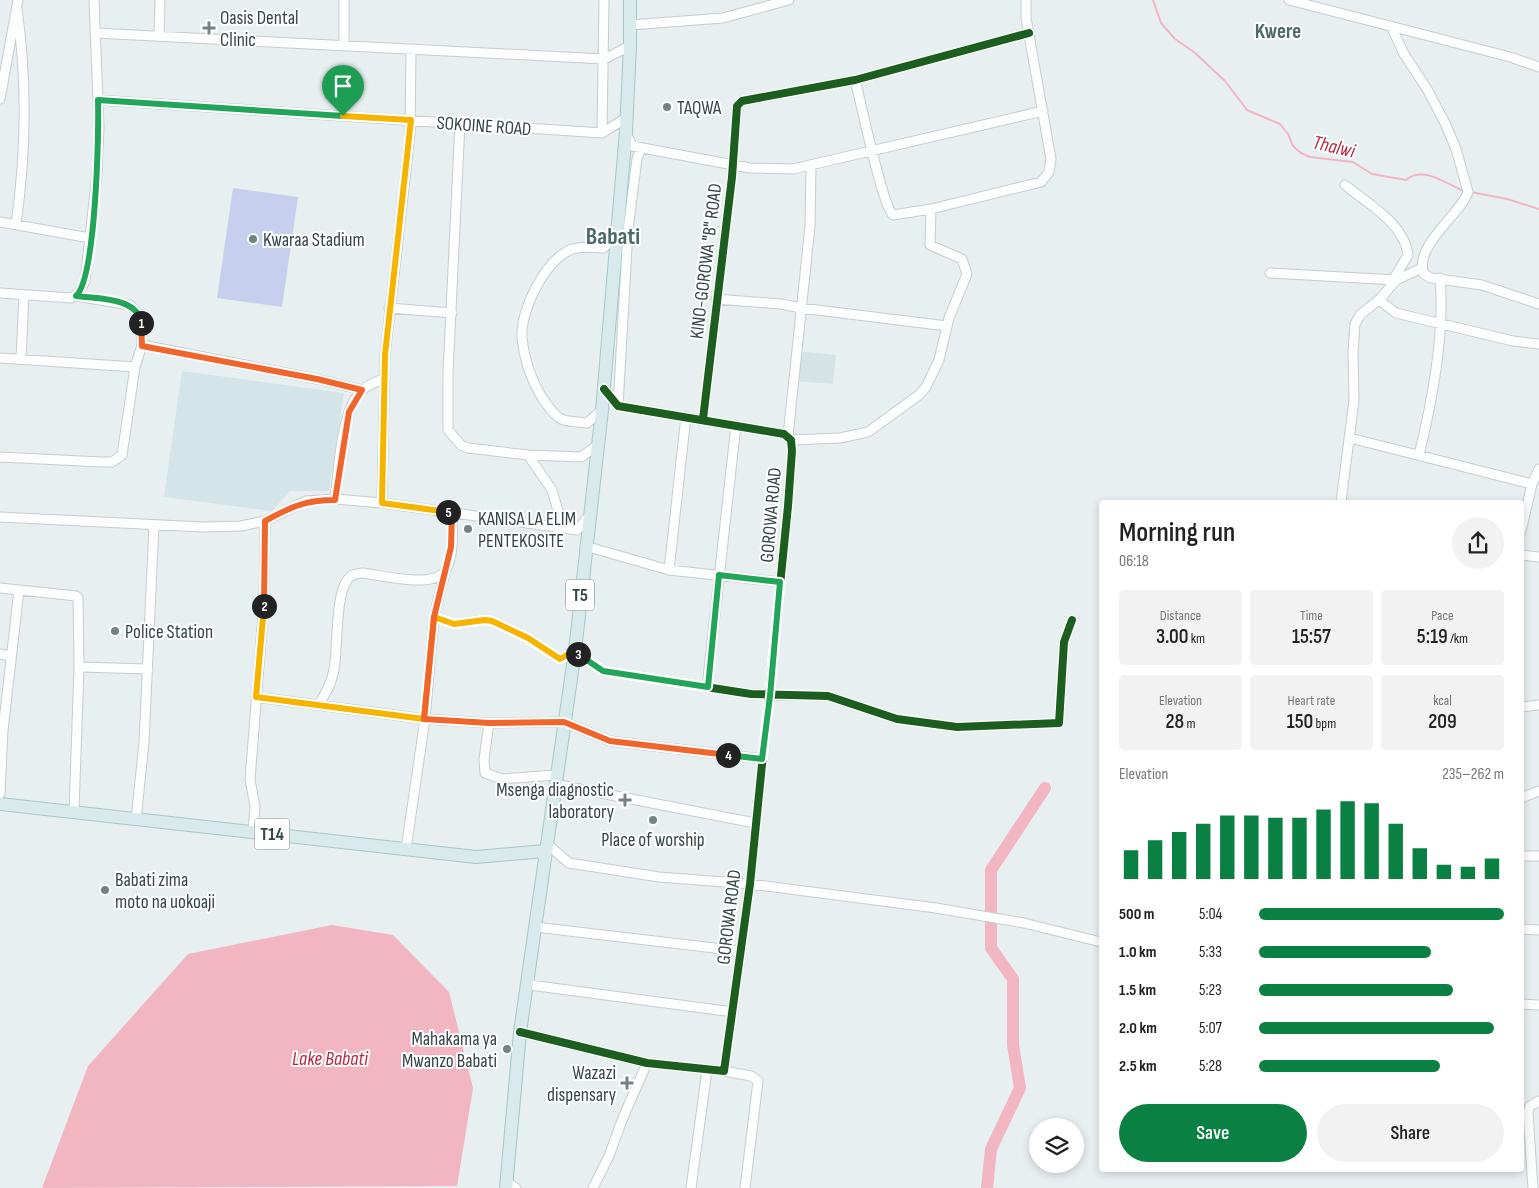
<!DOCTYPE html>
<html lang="en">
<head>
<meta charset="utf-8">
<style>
	:root { --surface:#fff; --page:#f2f2f2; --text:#222; --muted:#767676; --accent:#0b8043 }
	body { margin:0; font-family:"Sofia Sans Condensed",sans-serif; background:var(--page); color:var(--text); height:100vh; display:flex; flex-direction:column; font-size:19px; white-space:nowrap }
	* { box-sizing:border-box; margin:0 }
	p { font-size:16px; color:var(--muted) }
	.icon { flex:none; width:28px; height:28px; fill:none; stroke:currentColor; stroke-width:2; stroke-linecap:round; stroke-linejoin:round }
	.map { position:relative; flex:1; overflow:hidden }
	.details { position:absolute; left:1099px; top:500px; width:425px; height:672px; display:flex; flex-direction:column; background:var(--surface); border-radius:5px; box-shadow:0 2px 8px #0003 }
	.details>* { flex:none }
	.tools { position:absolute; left:1029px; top:1118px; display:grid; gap:10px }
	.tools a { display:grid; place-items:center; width:55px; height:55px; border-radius:50%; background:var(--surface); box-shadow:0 2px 8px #0003; font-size:25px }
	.pin { position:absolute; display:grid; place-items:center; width:42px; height:42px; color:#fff; margin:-51px -21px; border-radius:50% 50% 50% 0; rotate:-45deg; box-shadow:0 0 5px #0007 }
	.pin .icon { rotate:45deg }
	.km { position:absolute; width:25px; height:25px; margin:-12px; border-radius:50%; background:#222; color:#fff; font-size:14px; line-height:25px; text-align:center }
	.round { display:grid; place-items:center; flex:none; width:52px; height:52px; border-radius:26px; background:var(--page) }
	.headline { display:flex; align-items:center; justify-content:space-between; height:85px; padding:0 20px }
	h1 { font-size:28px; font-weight:600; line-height:38px }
	.stats { display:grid; grid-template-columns:repeat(3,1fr); gap:8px; height:85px; padding:5px 20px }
	.stats div { display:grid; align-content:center; border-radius:5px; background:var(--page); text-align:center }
	.stats b { font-size:21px; font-weight:600 }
	.stats small { font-size:14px; font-weight:400 }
	.stats p { font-size:14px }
	.chart { height:140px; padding:10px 20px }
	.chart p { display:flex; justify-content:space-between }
	.chart svg { width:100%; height:90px; margin-top:5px; stroke:var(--accent); stroke-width:6 }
	.action { display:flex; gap:10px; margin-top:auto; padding:10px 20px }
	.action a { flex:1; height:58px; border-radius:30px; background:var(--accent); color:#fff; font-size:20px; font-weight:600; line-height:58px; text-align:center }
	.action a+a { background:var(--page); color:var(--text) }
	ul { padding:0 20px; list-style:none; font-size:16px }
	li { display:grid; grid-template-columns:80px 60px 1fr; align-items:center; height:38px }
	li i { height:12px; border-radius:6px; background:var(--accent) }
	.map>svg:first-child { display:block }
</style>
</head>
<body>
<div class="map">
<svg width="1539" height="1188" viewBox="0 0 1539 1188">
	<rect width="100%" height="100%" fill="#e8eff0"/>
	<path fill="#d5e3e5" d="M798 351 836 355 833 384 795 381Z"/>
	<path fill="#d3e5e8" d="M182 371 344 393 329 491H290L272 511 164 497Z"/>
	<path fill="#c6cfed" d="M233 188 298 197 282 307 217 298Z"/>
	<path fill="#f1b6c2" d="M332 925 393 935 449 992 473 1088 457 1186 42 1188 88 1066 188 954Z"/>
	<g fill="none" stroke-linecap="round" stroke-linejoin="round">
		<path stroke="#f1b6c2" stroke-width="2" d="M1153 0 1161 23 1175 39 1194 52 1225 81 1247 110 1280 124 1288 134 1293 146 1301 153 1310 157 1353 162 1372 174 1406 180C1423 165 1446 184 1464 191
			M1471 192 1507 199 1539 209"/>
		<path stroke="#f1b6c2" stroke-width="12" d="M987 1188 991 1149 1020 1088 1013 1045V979L991 948V870L1045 788"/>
		<defs>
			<path id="minor" d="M344 0V45
				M1289 0 1510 57 1539 67
				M630 25 723 18 789 0
				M1391 26 1404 54 1427 89 1445 123 1456 149 1468 192C1461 214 1413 246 1424 274L1431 278 1482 285 1539 304
				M95 33 604 59 630 46
				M159 36 160 0
				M855 80C861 102 882 205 893 215L931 209 1041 182 1049 172 1051 159 1026 18V0
				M0 99 18 0
				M98 100 602 133 626 118
				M460 123 448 373V430L461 445 468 448 528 455 581 457 598 445
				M602 133 604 0
				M627 135 632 146 750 168 793 169 1043 111
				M1345 185C1367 203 1405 224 1408 255L1393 280
				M0 222 90 238
				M16 224C26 154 27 79 17 9
				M1270 273 1396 280
				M0 293 71 298 79 293 85 281 97 174 99 127 94 0
				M716 299 781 304 801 308 947 326
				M1379 300 1396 313 1513 341 1539 344
				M389 308 452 313
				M142 345 317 379 362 390
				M0 358 135 367
				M21 359 24 295
				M618 406 628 230 637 159 641 148
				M602 410 587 423C579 422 569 422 561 419 553 415 546 403 541 396 531 379 524 359 522 338 520 310 545 260 572 249 582 246 593 247 603 248L617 236
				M703 419 732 177 737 106 742 101 855 80 1029 33
				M788 436 810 226 811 165
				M1350 438 1532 484
				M791 440 840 438 868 432 919 395 926 387 939 360 949 318 967 274 962 259 930 245 931 209
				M528 455 552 490 563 528
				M1419 455C1432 402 1445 332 1440 278
				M0 457 101 462H112L122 455 135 367 142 345 140 316 130 305 76 296
				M335 499C339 470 340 414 361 391 367 385 377 382 385 378
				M1341 502 1354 400 1353 352 1355 324 1360 315 1381 298 1396 280 1422 268
				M382 503 385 355 410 134 411 49
				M0 517 203 527 241 526 265 521 306 501 335 499 382 503 577 530 589 516
				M1521 531 1532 484 1539 469
				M585 546 669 570 780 582
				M1521 555 1539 557
				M669 570 686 416
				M0 588 76 596 78 598 79 667 74 811
				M434 617 455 624 485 620 492 621 527 638 560 659 575 651 603 671 751 694 828 696 897 719 957 727 1059 723 1064 642 1072 620
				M0 654 10 656
				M79 667 148 669
				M707 687 736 425
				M256 697 425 719 489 723 564 722 610 741 762 759
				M318 705C327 693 331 684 334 670 338 649 335 594 348 579 352 574 356 574 362 573 381 575 433 589 445 571 455 556 452 529 452 513
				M1521 707 1539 705
				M489 723 484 759 485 773 502 779 555 775
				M554 784 755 823
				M0 794 3 730 19 590
				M1521 798 1539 791
				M136 820 144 742 154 525
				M253 831 255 806 250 780 264 602 265 521
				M547 844 569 863 659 877 750 884 936 908 1024 923 1101 942
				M406 849 425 719 434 617 445 572
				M1521 856H1539
				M535 927 740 951
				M1521 929 1539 930
				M529 977 530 985 733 1012
				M1521 1004 1539 1005
				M520 1032 647 1063 724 1071 750 884 788 506 792 451 791 440 784 434 618 406 604 389
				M724 1071 751 1076 758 1081 745 1188
				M507 1182 516 1188
				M593 1188 609 1156 622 1120 647 1063
				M691 1188 707 1070
				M1533 1188 1528 1113 1530 1106 1539 1101"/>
			<path id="highway" d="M0 804 476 857 545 851
				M506 1188 520 1032 575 651 602 410 626 131 630 46V0"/>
		</defs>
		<use href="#minor" stroke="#c6cdce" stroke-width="11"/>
		<use href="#highway" stroke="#a2c8ca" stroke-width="14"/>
		<use href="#minor" stroke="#fcfdfd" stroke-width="9"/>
		<use href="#highway" stroke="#d8eaec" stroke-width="12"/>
		<defs>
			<path id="cycleway" d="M703 419 732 177 737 106 742 101 855 80 1029 33
				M434 617 455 624 485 620 492 621 527 638 560 659 575 651 603 671 751 694 828 696 897 719 957 727 1059 723 1064 642 1072 620
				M520 1032 647 1063 724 1071 750 884 788 506 792 451 791 440 784 434 618 406 604 389"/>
		</defs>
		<use href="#cycleway" stroke="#fff" stroke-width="11"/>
		<use href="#cycleway" stroke="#1b5e20" stroke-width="8"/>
	</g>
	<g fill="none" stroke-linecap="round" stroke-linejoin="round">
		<defs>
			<path id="split-1" d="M141 323C138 297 97 299 76 296 96 278 99 132 98 100L343 116"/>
			<path id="split-2" d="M141 323 142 346 317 379 362 390 349 412 335 500C305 500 291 507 265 521L264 606"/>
			<path id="split-3" d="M264 606 256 697 424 719 434 617 454 624 485 620 492 621 528 638 560 659 574 651 578 654"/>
			<path id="split-4" d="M578 654 603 671 708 687 719 575 780 582 770 696 762 759 728 755"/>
			<path id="split-5" d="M448 512 452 513 451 547 434 617 424 719 489 723 564 722 610 741 728 755"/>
			<path id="split-6" d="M343 116 411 120 385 355 382 503 448 512"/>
		</defs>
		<use href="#split-1" stroke="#fff" stroke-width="10"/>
		<use href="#split-2" stroke="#fff" stroke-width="10"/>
		<use href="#split-3" stroke="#fff" stroke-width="10"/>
		<use href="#split-4" stroke="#fff" stroke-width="10"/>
		<use href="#split-5" stroke="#fff" stroke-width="10"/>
		<use href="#split-6" stroke="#fff" stroke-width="10"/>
		<use href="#split-1" stroke="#22a559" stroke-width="6"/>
		<use href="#split-2" stroke="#f0652b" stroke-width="6"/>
		<use href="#split-3" stroke="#f5b400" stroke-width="6"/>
		<use href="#split-4" stroke="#22a559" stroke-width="6"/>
		<use href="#split-5" stroke="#f0652b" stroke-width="6"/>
		<use href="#split-6" stroke="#f5b400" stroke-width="6"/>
	</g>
	<g fill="#738282" stroke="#fff" stroke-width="2">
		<path d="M206.5 20.5h5v5h5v5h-5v5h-5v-5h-5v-5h5z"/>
		<circle cx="667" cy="107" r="5"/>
		<circle cx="253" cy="239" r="5"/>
		<circle cx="468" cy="529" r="5"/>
		<circle cx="115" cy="631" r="5"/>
		<path d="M622.5 792.5h5v5h5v5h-5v5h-5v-5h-5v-5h5z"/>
		<circle cx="653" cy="820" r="5"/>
		<circle cx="105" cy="890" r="5"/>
		<circle cx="507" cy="1049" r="5"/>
		<path d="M624.5 1075.5h5v5h5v5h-5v5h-5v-5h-5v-5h5z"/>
	</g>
	<g text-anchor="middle" stroke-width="4" stroke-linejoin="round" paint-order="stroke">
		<g fill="#fff" stroke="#717e7e" stroke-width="1">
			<rect x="566" y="579.5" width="28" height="31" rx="4"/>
			<rect x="254.5" y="818.5" width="35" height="31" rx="4"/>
		</g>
		<g font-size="18" font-weight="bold" fill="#344747">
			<text x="580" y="601">T5</text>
			<text x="272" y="840">T14</text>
		</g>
		<g font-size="19" fill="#344747" stroke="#fff" text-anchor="start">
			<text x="220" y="24">Oasis Dental<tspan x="220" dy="22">Clinic</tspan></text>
			<text x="677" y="114">TAQWA</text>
			<text x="263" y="246">Kwaraa Stadium</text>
			<text x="478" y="525">KANISA LA ELIM<tspan x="478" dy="22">PENTEKOSITE</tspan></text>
			<text x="125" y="638">Police Station</text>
			<text x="614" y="796" text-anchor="end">Msenga diagnostic<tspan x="614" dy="22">laboratory</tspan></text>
			<text x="653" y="846" text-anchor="middle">Place of worship</text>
			<text x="115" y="886">Babati zima<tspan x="115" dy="22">moto na uokoaji</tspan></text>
			<text x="497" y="1045" text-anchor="end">Mahakama ya<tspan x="497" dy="22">Mwanzo Babati</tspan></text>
			<text x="616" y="1079" text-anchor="end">Wazazi<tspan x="616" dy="22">dispensary</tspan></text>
		</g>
		<g font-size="19" fill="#344747" stroke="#fff">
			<text transform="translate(484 125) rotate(4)" y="7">SOKOINE ROAD</text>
			<text transform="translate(705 261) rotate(-83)" y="7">KINO-GOROWA "B" ROAD</text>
			<text transform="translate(770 515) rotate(-85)" y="7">GOROWA ROAD</text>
			<text transform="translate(728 917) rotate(-83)" y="7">GOROWA ROAD</text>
		</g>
		<g font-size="20" font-style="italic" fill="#ba2642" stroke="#fff">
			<text transform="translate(1334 146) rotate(13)" y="7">Thalwi</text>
			<text x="330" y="1065">Lake Babati</text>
		</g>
		<g font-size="21" font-weight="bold" fill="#4b6a6a" stroke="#fff">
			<text x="1278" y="38">Kwere</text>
		</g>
		<g font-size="24" font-weight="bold" fill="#4b6a6a" stroke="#fff">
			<text x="613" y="244">Babati</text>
		</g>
	</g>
</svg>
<div class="tools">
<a><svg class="icon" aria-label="layers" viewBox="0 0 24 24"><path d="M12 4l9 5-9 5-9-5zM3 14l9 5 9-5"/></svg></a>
</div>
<div class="pin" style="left:343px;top:116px;background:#1e9e55"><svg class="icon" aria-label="arrive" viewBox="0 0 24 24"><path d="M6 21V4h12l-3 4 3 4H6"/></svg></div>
<b class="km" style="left:141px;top:323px">1</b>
<b class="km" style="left:264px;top:606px">2</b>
<b class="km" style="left:578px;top:654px">3</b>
<b class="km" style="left:728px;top:755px">4</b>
<b class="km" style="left:448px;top:512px">5</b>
<section class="details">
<div class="headline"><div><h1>Morning run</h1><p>06:18</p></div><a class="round"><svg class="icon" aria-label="share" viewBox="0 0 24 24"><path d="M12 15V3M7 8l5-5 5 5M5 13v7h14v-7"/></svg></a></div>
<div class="stats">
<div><p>Distance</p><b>3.00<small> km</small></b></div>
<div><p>Time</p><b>15:57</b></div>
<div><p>Pace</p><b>5:19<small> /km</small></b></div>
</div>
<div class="stats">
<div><p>Elevation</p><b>28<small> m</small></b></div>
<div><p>Heart rate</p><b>150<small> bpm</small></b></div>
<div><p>kcal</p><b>209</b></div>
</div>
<div class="chart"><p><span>Elevation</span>235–262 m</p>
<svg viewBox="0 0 160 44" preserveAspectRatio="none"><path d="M5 44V30M15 44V25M25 44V21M35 44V17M45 44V13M55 44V13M65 44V14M75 44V14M85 44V10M95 44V6M105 44V7M115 44V17M125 44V29M135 44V37M145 44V38M155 44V34"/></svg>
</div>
<ul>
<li><b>500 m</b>5:04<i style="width:100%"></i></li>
<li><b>1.0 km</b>5:33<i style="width:70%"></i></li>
<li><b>1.5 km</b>5:23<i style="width:79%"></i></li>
<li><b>2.0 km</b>5:07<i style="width:96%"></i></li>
<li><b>2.5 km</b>5:28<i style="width:74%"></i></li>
</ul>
<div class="action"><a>Save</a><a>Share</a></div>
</section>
</div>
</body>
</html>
